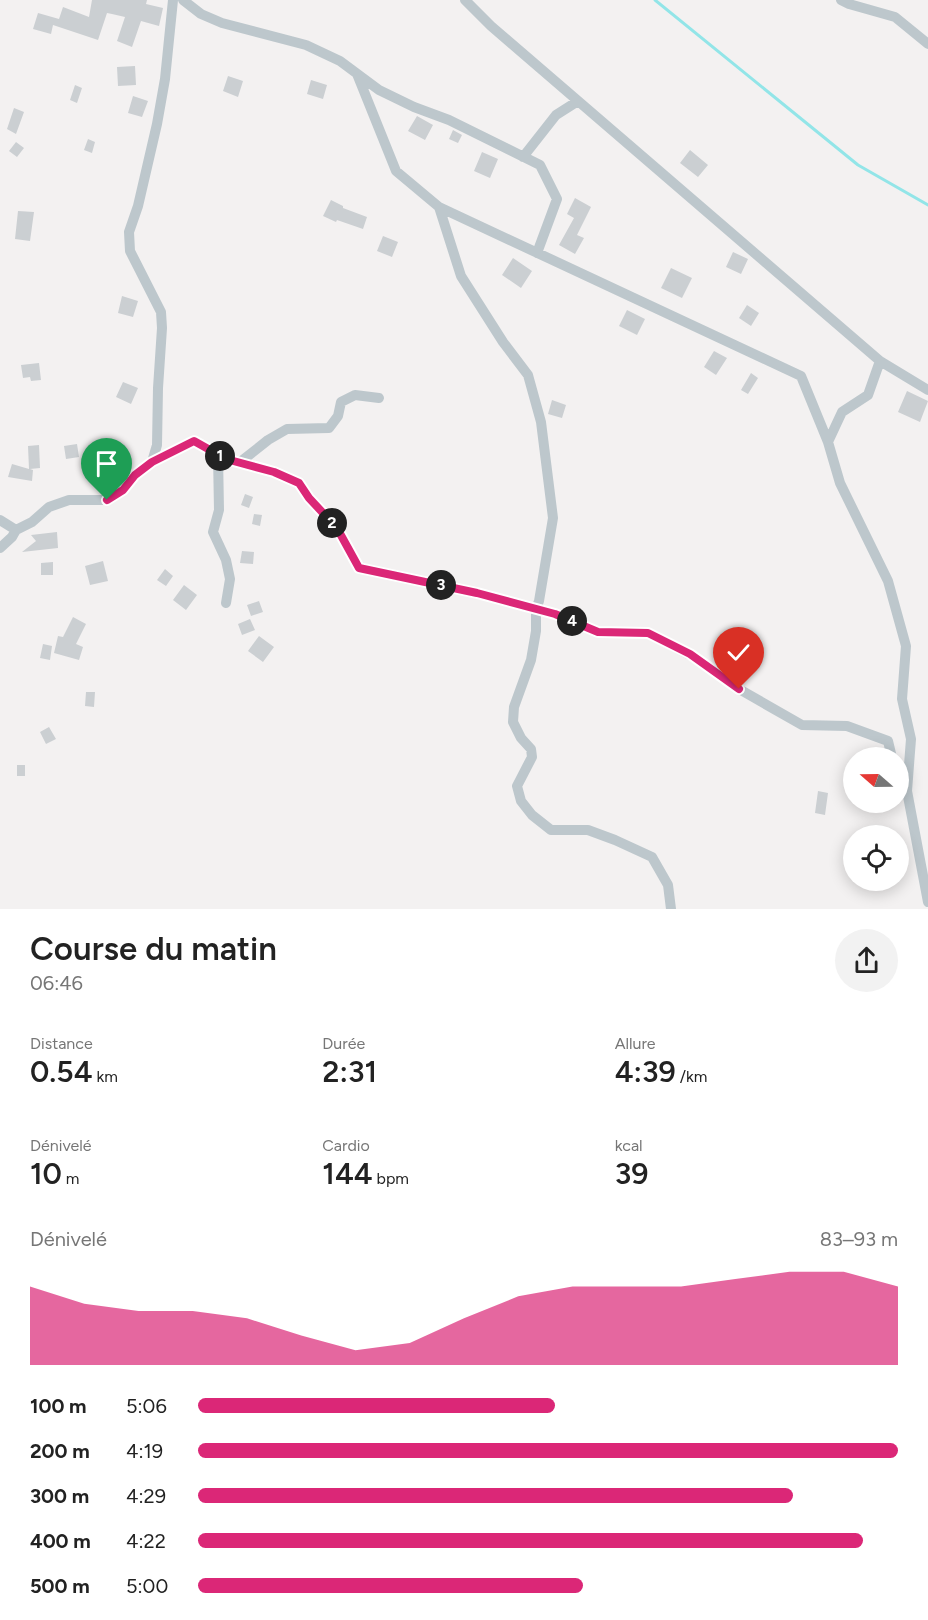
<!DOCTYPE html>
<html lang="fr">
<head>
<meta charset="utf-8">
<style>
	:root { --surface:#fff; --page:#f2f2f2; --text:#222; --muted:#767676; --accent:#db2777 }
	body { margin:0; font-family:Figtree,sans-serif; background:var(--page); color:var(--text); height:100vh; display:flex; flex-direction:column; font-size:22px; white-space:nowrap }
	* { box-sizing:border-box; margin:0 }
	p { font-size:20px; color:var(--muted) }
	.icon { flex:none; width:33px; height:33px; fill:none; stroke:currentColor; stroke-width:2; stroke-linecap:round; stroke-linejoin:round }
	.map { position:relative; height:909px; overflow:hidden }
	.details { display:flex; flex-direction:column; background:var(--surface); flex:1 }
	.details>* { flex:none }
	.needle { width:39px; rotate:290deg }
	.fabs { position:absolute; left:843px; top:747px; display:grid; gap:12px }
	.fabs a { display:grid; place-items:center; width:66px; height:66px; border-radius:50%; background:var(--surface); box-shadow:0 3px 15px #0003; font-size:30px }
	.pin { position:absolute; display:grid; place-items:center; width:51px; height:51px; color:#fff; margin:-62px -26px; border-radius:50% 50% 50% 0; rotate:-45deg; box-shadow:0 0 6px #0007 }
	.pin .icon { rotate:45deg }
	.km { position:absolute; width:30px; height:30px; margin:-15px; border-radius:50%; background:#222; color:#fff; font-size:16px; line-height:30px; text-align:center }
	.round { display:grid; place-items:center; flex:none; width:63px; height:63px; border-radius:32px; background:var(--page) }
	.overview { display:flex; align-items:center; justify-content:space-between; height:102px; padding:0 30px }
	h1 { font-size:33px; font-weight:600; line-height:45px }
	.metrics { display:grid; grid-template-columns:repeat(3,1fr); gap:9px; height:102px; padding:6px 30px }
	.metrics div { display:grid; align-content:center }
	.metrics b { font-size:30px; font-weight:600 }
	.metrics small { font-size:16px; font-weight:400 }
	.metrics p { font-size:16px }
	.chart { height:168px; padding:12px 30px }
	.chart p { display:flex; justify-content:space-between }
	.chart svg { width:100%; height:108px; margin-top:6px; fill:var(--accent); opacity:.7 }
	ul { padding:0 30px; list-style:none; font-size:20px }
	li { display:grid; grid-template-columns:96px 72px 1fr; align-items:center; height:45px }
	li i { height:15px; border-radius:8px; background:var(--accent) }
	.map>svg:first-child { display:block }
</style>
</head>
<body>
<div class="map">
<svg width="928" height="909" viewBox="0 0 928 909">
	<rect width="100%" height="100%" fill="#f3f1f1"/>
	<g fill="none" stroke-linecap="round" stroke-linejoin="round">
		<path stroke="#92e5e8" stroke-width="3" d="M655 0 858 165 928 205"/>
	</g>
	<path fill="#cbcfd2" d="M92 0H147L146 4 163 8 159 26 141 21 132 47 117 41 125 17 112 14 107 13 98 40 53 25 51 34 33 29 38 13 59 19 63 7 89 17Z
		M135 66 136 85 118 86 117 67Z
		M228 76 243 81 238 97 223 91Z
		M311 80 327 85 323 99 307 94Z
		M75 85 82 88 77 103 70 100Z
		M133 96 148 101 142 117 128 113Z
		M14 108 24 112 16 134 7 129Z
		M417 116 433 125 425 140 408 131Z
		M453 130 462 135 458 143 449 139Z
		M88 139 95 142 92 153 84 150Z
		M16 142 24 148 17 157 9 151Z
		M690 150 708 165 698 177 680 163Z
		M482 152 498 159 490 178 474 171Z
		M575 198 591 207 577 235 584 238 575 254 559 245 574 218 567 214Z
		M331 200 343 206V208L367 217 363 229 337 220 336 222 323 216Z
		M18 211 34 212 30 241 15 239Z
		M383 236 398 242 392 257 377 251Z
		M733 252 748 259 741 274 726 267Z
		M513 258 532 271 521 288 502 275Z
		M671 268 692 278 682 298 661 288Z
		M122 296 138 301 133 317 118 313Z
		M747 305 759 313 751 326 739 318Z
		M627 310 645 319 637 335 619 326Z
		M714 351 727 358 716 375 704 367Z
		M39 363 41 380 31 381 30 377 23 378 21 365Z
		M751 373 758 378 748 394 741 390Z
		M123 382 138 388 131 404 116 397Z
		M907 391 928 401 920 422 898 412Z
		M552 400 566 405 562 418 548 414Z
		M77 444 79 457 66 459 64 446Z
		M39 445 40 468 30 469 33 470 32 481 8 477 12 464 29 469 28 446Z
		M245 494 253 497 249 508 241 505Z
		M254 514 262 515 260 526 252 524Z
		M57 532 58 548 22 552 36 541 31 535Z
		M242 551 254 552 253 564 240 563Z
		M103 561 108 581 90 585 85 566Z
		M53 562V575H41V563Z
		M165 569 173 576 166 586 157 580Z
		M184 585 197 595 186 610 173 600Z
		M259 601 263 612 251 616 247 605Z
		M73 617 86 624 76 644 83 647 79 660 54 653 58 636 63 637Z
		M250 619 255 630 242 635 238 624Z
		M259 636 274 647 263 662 248 651Z
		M43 644 52 646 50 660 40 658Z
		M86 692H95L94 707 85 706Z
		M49 727 56 739 46 744 40 732Z
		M17 765H25V776H17Z
		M818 791 828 793 825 815 815 813Z"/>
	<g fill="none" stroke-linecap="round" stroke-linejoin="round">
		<path stroke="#bdc7cc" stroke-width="10" d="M183 0 201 14 222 23 306 45 340 61 379 90 414 107 449 120 540 165 557 199 537 253
			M465 0 491 26 880 361 928 390
			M841 0 849 4 895 17 928 44
			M357 74 396 171 439 207 801 376 828 442
			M523 157 556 115 578 101
			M439 207 461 276 503 342 528 375 541 422 553 518 539 601 536 609V631L531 660 514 707 513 722 521 738 531 749 532 757 517 786 521 801 532 815 551 830H588L615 840 652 857 668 885 671 909
			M880 361 868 395 842 412 828 442 840 483 888 581 906 646 902 699 911 739 907 791 928 902
			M218 455 219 510 213 532 226 560 230 579 226 603
			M152 462 157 445 158 388 162 328 161 312 130 251 129 232 138 206 157 124 165 79 173 0
			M239 463 268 440 287 429 329 428 338 416 341 402 355 395 379 398
			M0 520 16 530 32 522 49 507 69 500H107L123 490 135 475 152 462 194 441 226 459 274 472 299 483 309 498 337 528 359 568 477 593 555 614 598 632 648 633 690 655 739 689 802 725 847 726 888 741 892 758
			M0 548 12 537 16 530"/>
	</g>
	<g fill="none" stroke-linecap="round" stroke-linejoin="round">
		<defs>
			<path id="route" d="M107 500 123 490 135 475 152 462 194 441 226 459 274 472 299 483 309 498 337 528 359 568 477 593 555 614 598 632 648 633 690 654 739 689"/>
		</defs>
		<use href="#route" stroke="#fff" stroke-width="12"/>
		<use href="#route" stroke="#db2777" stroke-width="8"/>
	</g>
</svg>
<div class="fabs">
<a><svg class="needle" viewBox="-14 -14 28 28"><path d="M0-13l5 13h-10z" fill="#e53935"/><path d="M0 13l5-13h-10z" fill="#767676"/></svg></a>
<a><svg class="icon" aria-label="locate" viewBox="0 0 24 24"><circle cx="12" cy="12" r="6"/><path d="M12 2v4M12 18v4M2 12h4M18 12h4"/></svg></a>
</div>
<div class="pin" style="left:107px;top:500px;background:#1e9e55"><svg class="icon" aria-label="arrive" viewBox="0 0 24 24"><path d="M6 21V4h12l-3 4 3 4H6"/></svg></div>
<div class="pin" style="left:739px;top:689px;background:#d93025"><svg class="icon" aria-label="check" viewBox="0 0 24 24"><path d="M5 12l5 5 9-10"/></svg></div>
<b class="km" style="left:220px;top:456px">1</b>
<b class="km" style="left:332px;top:523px">2</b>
<b class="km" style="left:441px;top:585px">3</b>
<b class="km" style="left:572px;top:621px">4</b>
</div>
<section class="details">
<div class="overview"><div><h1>Course du matin</h1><p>06:46</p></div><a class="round"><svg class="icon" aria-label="share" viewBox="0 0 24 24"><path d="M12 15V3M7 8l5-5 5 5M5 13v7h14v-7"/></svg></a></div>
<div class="metrics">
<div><p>Distance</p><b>0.54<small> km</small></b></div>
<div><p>Durée</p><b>2:31</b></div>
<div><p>Allure</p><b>4:39<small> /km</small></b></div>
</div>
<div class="metrics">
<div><p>Dénivelé</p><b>10<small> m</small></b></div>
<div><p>Cardio</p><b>144<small> bpm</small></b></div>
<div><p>kcal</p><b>39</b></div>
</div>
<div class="chart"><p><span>Dénivelé</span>83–93 m</p>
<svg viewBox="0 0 160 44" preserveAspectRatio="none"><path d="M0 44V12L10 19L20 22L30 22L40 25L50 32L60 38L70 35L80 25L90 16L100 12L110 12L120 12L130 9L140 6L150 6L160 12V44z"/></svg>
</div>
<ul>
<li><b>100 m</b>5:06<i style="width:51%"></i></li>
<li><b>200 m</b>4:19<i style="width:100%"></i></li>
<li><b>300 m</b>4:29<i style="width:85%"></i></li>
<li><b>400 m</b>4:22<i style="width:95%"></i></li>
<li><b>500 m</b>5:00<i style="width:55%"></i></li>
</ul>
</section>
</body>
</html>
